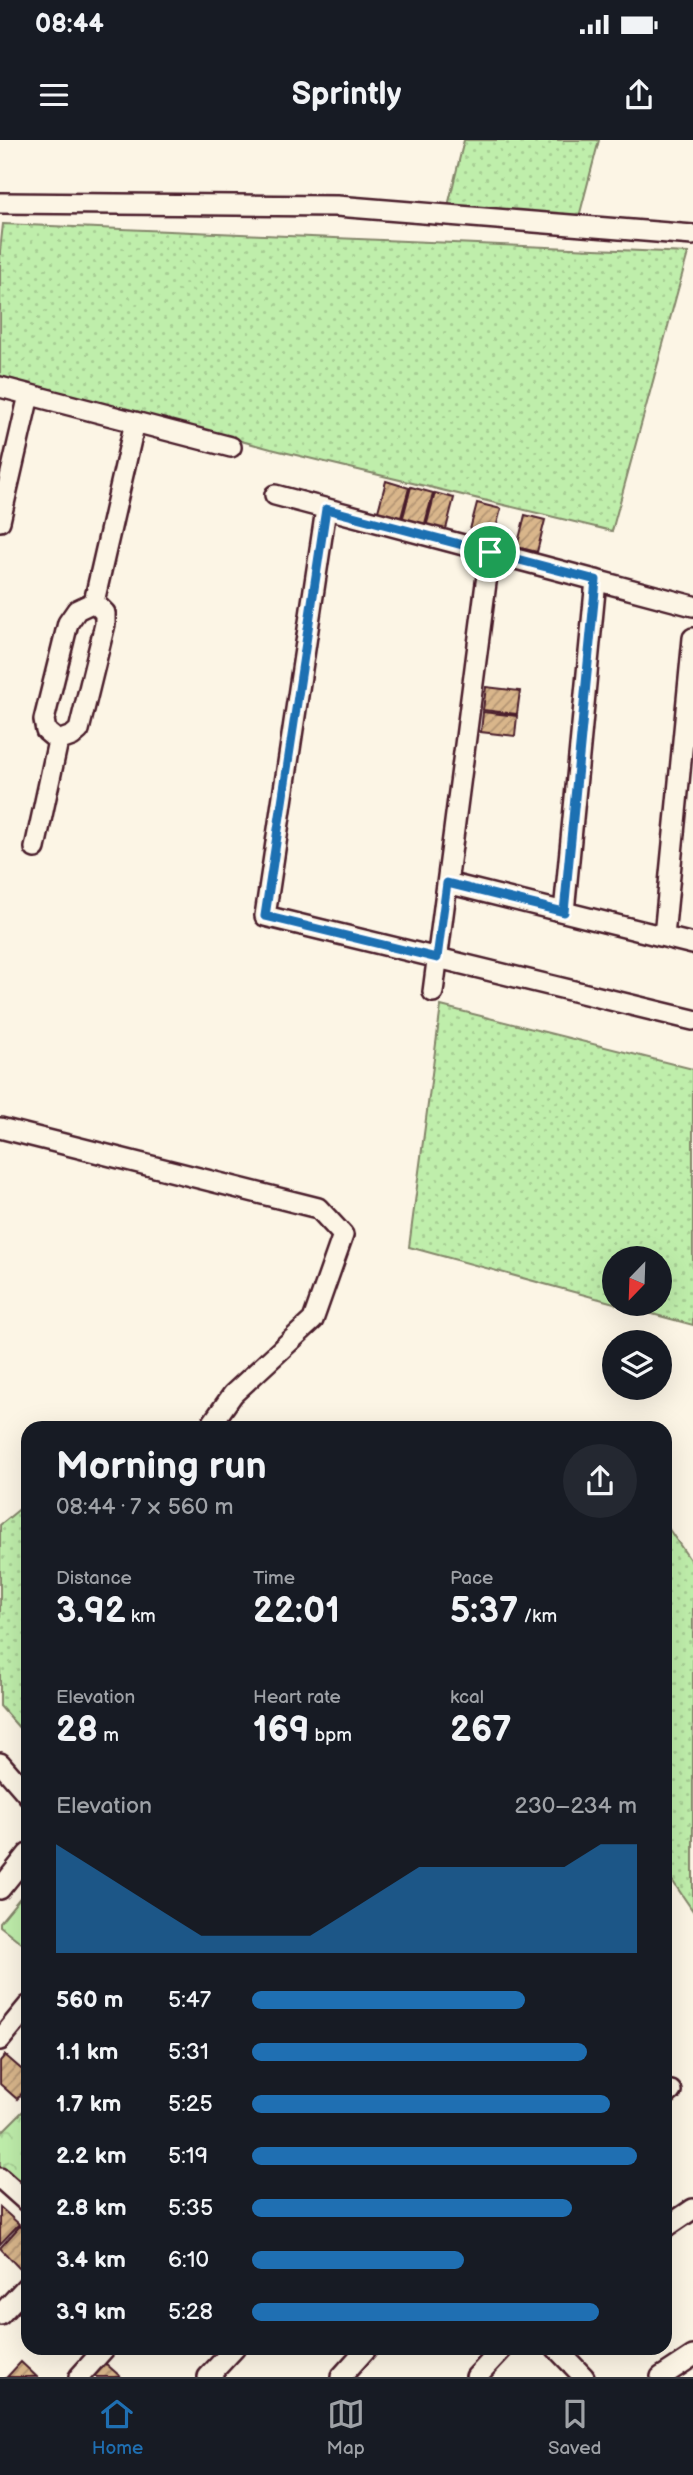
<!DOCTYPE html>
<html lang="en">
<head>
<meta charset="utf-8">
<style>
	:root { --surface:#171b24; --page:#242831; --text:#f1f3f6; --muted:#9ea1a6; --line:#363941; --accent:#1f6fb2 }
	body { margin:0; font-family:"Balsamiq Sans",sans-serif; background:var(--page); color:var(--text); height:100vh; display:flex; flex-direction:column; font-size:26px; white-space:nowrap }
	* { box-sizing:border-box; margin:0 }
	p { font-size:23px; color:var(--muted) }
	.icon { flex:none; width:38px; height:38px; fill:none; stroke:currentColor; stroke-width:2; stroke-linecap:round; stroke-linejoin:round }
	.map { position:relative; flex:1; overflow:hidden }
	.details { position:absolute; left:21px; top:1281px; width:651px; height:934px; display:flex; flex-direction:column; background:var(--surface); border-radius:21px; box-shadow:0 7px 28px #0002 }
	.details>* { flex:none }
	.needle { width:46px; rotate:203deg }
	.buttons { position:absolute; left:602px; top:1106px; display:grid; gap:14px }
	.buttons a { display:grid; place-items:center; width:70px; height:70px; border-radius:50%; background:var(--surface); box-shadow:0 7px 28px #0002; font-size:35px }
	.pin { position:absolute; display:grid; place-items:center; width:60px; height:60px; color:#fff; margin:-30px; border:4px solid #fff; border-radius:50%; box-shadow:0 2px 7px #0007 }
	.round { display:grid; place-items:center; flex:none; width:74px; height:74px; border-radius:37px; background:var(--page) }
	.headline { display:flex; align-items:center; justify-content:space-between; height:119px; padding:0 35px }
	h1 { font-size:38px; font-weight:800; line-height:52px }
	.stats { display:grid; grid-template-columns:repeat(3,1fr); gap:10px; height:119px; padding:7px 35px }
	.stats div { display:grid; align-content:center }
	.stats b { font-size:35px; font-weight:800 }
	.stats small { font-size:19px; font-weight:400 }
	.stats p { font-size:19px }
	.chart { height:196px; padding:14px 35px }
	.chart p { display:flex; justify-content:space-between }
	.chart svg { width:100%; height:126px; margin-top:7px; fill:var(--accent); opacity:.7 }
	ul { padding:0 35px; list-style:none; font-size:23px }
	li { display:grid; grid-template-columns:112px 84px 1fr; align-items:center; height:52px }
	li i { height:18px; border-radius:9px; background:var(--accent) }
	.status { display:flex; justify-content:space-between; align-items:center; height:49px; padding:0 35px; background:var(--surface); direction:ltr }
	.status svg { height:19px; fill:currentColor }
	header { display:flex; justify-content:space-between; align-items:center; height:91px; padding:0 35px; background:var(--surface); font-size:32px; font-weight:800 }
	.menu { display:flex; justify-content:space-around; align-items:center; height:98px; border-top:2px solid var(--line); background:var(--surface); font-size:19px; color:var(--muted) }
	.menu a { display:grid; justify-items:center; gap:4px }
	.menu .active { color:var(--accent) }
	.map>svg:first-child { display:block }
</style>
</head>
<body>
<div class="status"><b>08:44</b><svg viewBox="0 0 49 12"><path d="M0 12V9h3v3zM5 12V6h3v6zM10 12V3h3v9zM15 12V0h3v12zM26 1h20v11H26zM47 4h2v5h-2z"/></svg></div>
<header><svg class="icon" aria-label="menu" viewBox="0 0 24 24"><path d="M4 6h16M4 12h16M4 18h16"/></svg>Sprintly<svg class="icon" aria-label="share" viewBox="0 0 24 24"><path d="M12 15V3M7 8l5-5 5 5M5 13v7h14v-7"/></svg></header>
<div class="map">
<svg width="693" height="2237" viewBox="0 0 693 2237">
	<defs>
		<pattern id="grass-dots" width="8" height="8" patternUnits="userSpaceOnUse" patternTransform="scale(1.75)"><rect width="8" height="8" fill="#bfeeab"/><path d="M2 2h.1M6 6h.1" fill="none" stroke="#a6cc93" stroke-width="1.8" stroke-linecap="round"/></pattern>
		<pattern id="forest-crowns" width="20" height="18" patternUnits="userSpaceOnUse" patternTransform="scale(1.75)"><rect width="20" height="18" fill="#bfeeab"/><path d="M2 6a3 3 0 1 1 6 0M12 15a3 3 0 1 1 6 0" fill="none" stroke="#a6cc93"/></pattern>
		<pattern id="building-hatch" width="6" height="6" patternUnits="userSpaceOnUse" patternTransform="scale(1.75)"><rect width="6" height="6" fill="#d9b68b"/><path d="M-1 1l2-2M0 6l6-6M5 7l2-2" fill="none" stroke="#b29372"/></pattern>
	</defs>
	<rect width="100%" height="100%" fill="#fcf5e5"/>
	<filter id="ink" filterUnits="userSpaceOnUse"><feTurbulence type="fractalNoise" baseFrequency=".0143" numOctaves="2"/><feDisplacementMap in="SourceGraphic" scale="14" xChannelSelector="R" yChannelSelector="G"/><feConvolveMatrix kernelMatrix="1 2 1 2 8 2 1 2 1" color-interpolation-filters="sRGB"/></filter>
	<g filter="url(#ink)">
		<path fill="url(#grass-dots)" stroke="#84866b" stroke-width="2" d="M464 0H599L579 77 448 66Z
			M3 84 688 113 612 391 271 309 0 236V111Z
			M441 866 693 929V1185L615 1164H660V1118H614V1163L409 1107Z
			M28 1362V1598L0 1566V1385Z
			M666 1385 693 1424V1771L665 1730Z"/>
		<path fill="url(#forest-crowns)" stroke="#84866b" stroke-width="2" d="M28 1966V2052L0 2026V1994Z"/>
		<path fill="#bfeeab" stroke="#84866b" stroke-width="2" d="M28 1748V1808L0 1786V1782Z"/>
		<path fill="url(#building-hatch)" stroke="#4a1f2b" stroke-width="2" d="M386 341 409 348 400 381 377 375Z
			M411 347 433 353 424 387 402 381Z
			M435 353 454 358 445 393 426 387Z
			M477 363 501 369 492 403 468 397Z
			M525 375 545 380 537 412 517 407Z
			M486 547 520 551 517 574 483 570Z
			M483 572 517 576 515 596 481 592Z
			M5 1915 28 1935V1947L17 1959 0 1944V1921Z
			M0 2067 19 2084 0 2104Z
			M20 2086 28 2093V2120L20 2129 0 2108Z
			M21 2222 37 2237H7Z
			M105 2223 121 2237H92Z"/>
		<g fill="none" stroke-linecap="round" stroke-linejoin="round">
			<defs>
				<path id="minor" d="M0 63 337 66 693 95
					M0 247 231 307
					M275 355 693 466
					M326 369 265 776 693 880
					M0 381 29 255
					M58 601 72 596 79 590 105 484V473L94 462
					M35 708 58 601 46 591 44 580 68 483 77 470 94 462 135 282
					M447 743 693 804
					M564 772 596 440
					M664 796 693 498
					M433 852 490 412
					M0 988 318 1068 343 1095 313 1180 233 1254 209 1288
					M0 1623 28 1655
					M0 1749 28 1714
					M0 1900 28 1866
					M665 1956 671 1951
					M0 2038 28 2063
					M665 2088 693 2069
					M0 2175 28 2145
					M556 2208 584 2237
					M79 2237 105 2208
					M208 2237 235 2208
					M341 2237 367 2208
					M476 2237 503 2208
					M661 2237 693 2216"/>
			</defs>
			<use href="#minor" stroke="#4a1f2b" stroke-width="24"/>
			<use href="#minor" stroke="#fcf5e5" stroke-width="19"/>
		</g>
	</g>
	<g fill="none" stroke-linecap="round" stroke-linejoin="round" filter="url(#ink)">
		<defs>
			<path id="route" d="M326 369 596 440 564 772 447 743 437 818 265 776Z"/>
		</defs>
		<use href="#route" stroke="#fff" stroke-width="14"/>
		<use href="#route" stroke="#1f6fb2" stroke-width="9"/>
	</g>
</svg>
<div class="buttons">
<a><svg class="needle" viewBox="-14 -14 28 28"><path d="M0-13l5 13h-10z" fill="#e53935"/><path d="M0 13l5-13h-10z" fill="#9ea1a6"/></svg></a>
<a><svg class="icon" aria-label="layers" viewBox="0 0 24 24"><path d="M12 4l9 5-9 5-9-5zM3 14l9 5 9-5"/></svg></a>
</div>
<div class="pin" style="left:490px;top:412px;background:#1e9e55"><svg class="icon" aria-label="arrive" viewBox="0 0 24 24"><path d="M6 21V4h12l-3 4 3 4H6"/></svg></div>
<section class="details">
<div class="headline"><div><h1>Morning run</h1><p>08:44 · 7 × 560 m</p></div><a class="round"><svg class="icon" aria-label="share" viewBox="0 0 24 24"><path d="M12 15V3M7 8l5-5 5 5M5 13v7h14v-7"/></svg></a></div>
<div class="stats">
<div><p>Distance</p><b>3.92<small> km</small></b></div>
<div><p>Time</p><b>22:01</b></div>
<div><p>Pace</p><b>5:37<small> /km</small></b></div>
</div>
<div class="stats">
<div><p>Elevation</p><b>28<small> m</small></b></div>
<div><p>Heart rate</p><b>169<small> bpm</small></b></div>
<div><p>kcal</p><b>267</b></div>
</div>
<div class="chart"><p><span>Elevation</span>230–234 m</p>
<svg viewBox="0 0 160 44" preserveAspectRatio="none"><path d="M0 44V6L10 14L20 22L30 30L40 38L50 38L60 38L70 38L80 30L90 22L100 14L110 14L120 14L130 14L140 14L150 6L160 6V44z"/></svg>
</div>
<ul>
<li><b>560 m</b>5:47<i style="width:71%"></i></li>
<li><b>1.1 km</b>5:31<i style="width:87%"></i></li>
<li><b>1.7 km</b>5:25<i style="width:93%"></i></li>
<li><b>2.2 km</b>5:19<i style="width:100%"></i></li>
<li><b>2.8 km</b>5:35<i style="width:83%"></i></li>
<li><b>3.4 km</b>6:10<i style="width:55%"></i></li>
<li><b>3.9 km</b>5:28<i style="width:90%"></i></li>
</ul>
</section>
</div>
<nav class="menu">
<a class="active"><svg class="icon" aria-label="home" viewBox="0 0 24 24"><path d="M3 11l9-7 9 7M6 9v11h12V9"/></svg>Home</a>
<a><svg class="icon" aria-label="map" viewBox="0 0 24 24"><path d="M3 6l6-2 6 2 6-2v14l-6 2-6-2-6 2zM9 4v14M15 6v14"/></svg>Map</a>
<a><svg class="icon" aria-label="saved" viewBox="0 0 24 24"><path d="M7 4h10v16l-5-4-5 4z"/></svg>Saved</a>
</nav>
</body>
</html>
